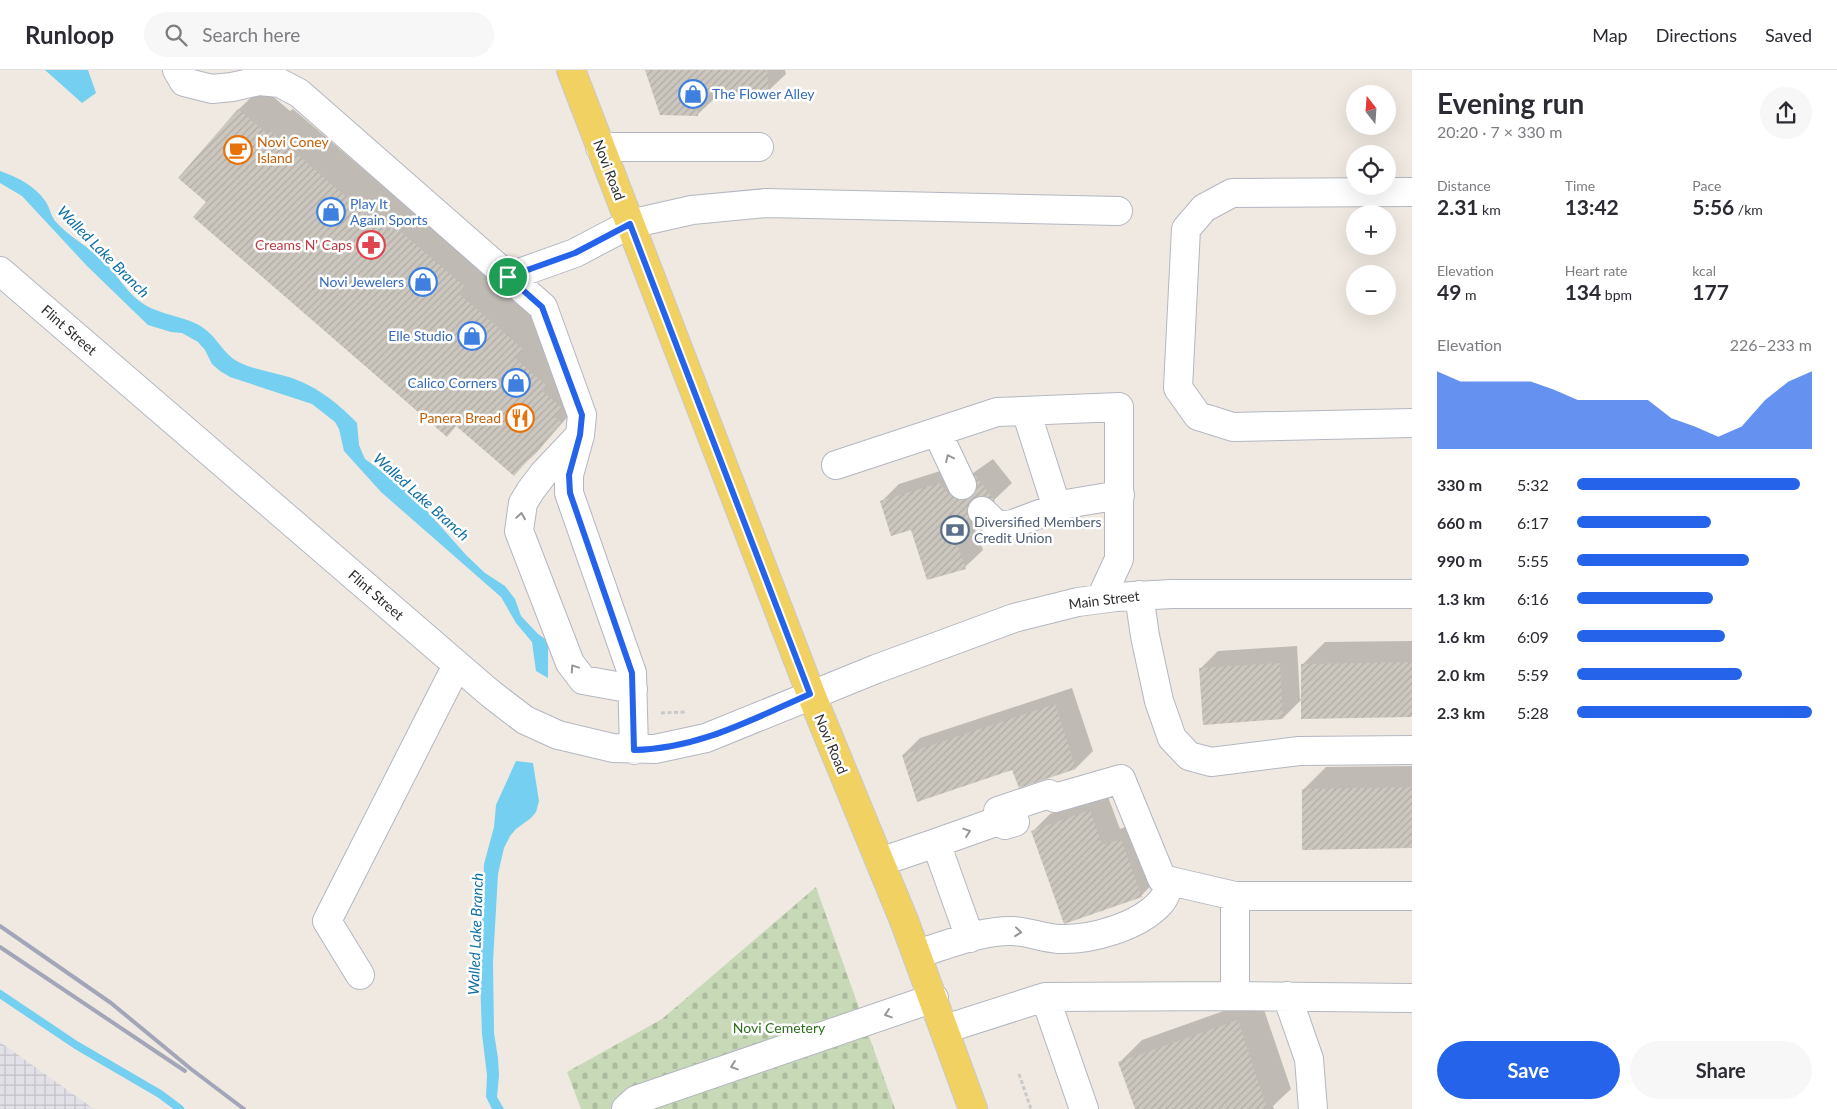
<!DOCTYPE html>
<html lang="en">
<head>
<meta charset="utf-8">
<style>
	:root { --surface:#fff; --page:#f7f7f7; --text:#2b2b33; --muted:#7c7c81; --line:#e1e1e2; --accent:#2563eb }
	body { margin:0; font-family:Lato,sans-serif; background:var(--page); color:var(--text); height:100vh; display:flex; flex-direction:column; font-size:19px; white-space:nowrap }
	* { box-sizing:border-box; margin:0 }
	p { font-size:16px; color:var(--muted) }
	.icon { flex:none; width:28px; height:28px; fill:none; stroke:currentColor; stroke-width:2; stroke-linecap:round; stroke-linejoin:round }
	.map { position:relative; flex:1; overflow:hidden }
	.panel { display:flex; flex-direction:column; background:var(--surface); width:425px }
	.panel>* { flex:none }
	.needle { width:32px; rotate:343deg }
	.buttons { position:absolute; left:1346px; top:15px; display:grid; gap:10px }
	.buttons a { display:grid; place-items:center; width:50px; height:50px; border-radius:50%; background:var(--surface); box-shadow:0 5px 20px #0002; font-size:25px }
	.pin { position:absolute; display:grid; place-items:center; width:42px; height:42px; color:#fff; margin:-21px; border:2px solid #fff; border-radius:50%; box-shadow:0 1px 5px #0007 }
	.round { display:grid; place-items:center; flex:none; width:52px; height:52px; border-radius:26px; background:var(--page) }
	.summary { display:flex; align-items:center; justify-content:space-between; height:85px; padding:0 25px }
	h1 { font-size:28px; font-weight:700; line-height:38px }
	.metrics { display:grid; grid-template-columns:repeat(3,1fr); gap:8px; height:85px; padding:5px 25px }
	.metrics div { display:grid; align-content:center }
	.metrics b { font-size:21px; font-weight:700 }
	.metrics small { font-size:14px; font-weight:400 }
	.metrics p { font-size:14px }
	.chart { height:140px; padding:10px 25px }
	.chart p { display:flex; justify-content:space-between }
	.chart svg { width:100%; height:90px; margin-top:5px; fill:var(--accent); opacity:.7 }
	.cta { display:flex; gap:10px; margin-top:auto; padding:10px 25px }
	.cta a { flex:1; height:58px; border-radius:30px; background:var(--accent); color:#fff; font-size:20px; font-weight:700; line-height:58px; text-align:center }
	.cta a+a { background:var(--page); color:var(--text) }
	ul { padding:0 25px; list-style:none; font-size:16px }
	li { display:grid; grid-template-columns:80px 60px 1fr; align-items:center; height:38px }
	li i { height:12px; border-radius:6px; background:var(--accent) }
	header { display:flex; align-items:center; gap:30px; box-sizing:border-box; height:70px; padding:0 25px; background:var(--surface); border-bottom:1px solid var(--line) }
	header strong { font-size:24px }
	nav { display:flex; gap:28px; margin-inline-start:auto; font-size:18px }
	.search { width:350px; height:45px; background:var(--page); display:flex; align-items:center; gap:12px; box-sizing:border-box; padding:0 18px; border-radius:28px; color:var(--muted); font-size:19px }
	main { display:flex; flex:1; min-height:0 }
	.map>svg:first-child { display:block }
</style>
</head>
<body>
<header>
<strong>Runloop</strong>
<div class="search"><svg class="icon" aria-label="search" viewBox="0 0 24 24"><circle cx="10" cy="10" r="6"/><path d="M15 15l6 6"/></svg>Search here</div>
<nav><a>Map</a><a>Directions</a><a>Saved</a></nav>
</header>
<main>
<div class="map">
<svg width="1412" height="1039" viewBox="0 0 1412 1039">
	<defs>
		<pattern id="industrial-grid" width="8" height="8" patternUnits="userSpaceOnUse" patternTransform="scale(1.25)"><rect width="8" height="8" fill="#e3e1e8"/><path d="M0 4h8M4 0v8" fill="none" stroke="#c3c1c7"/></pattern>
		<pattern id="cemetery-stones" width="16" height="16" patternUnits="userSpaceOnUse" patternTransform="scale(1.25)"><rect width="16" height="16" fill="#c8d9b8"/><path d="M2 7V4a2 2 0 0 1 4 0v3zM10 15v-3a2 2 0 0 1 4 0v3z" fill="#acbb9e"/></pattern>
		<pattern id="building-hatch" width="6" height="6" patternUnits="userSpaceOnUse" patternTransform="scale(1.25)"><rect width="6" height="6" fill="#cbc7bf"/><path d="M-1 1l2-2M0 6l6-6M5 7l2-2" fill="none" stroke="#afaba4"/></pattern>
	</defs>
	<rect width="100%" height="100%" fill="#efe9e1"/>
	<path fill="url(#industrial-grid)" d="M0 972 94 1039H0Z"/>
	<path fill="url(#cemetery-stones)" d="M816 817 895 1039H581L567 1002 662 949Z"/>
	<path fill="#75cff0" d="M45 0H88L96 23 82 33Z
		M0 101C18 107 35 116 46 132 50 138 51 147 56 152 70 168 90 177 105 193 117 204 125 220 138 230 155 244 179 245 197 254 217 265 219 279 235 290 250 299 268 301 285 306 314 314 337 332 357 353L359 375 365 389 402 416 427 441 466 485 485 503 505 516 515 529 521 546 538 564 548 571V608L536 601 532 572 516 553 501 527 381 422 344 381 339 359 335 352 312 334 230 307 220 301 212 294 205 280 198 272 182 263 171 262 148 255 87 196 22 126 0 113Z
		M516 691 533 693 539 731 536 742 531 748 516 759 510 766 504 778 498 804 493 892 494 963 498 988 499 1005 497 1027 504 1039H492L486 1027 487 1005 482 964 480 907 484 794 494 757 496 735Z"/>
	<path fill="#0003" d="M646 0H785L786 4 768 21 714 23 715 28 697 45Z
		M262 17 290 41 293 39 397 128 403 122 545 256 537 265 568 291 583 329 537 382 514 404 457 355 447 365 208 132 180 108 239 39Z
		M993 389 1012 413 994 430 971 448 983 480 965 497 912 458 881 432 899 414 956 396 966 408Z
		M1412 571V645L1302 629 1283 648 1200 599 1218 581 1297 576 1300 629H1302V595L1325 572Z
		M1072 618 1093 681 1076 698H1013L903 685 920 668Z
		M1412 696V777L1303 720 1326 697Z
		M1107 724 1120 759 1138 752 1158 808 1141 826 1033 761 1050 744Z
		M1260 928 1291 1019 1273 1036 1274 1039H1137L1119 993 1142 970Z"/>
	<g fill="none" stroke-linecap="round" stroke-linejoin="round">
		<path stroke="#75cff0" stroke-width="8" d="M0 924 76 975 160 1024 180 1039"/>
	</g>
	<path fill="url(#building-hatch)" d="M645 0H767L769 22 697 25 698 46 660 45Z
		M238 39 266 63 269 60 374 151 380 144 464 216 458 223 523 279 515 288 546 315 541 320 562 338 554 347 561 352 514 406 456 356 447 367 193 147 206 132 178 108Z
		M975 405 995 431 953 463 966 499 927 510 911 460 891 466 880 431 939 413 948 424Z
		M1412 592V647L1301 649V594Z
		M1280 593 1283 649 1203 655 1199 598Z
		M1055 634 1076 699 1019 718 1012 700 917 732 902 685Z
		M1412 717V778L1302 780V719Z
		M1090 740 1102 775 1121 769 1142 827 1064 854 1031 761Z
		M1238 950 1267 1039H1135L1118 992Z"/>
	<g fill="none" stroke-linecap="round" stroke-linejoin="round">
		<defs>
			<path id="minor" d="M177 0 184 12 212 19 232 17 259 11 280 13 299 23 543 237 582 345 580 365 569 405V423L632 603 634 680
				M600 77H759
				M1412 122 1232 123 1204 138 1186 159 1178 318 1198 346 1233 357 1412 353
				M0 201 491 624 525 650 558 665 613 678 655 679 706 668 876 599 1014 548 1078 532 1116 527 1172 524H1412
				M508 207 575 183 630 154 692 140 766 133 1118 141
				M1026 341 1057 438
				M937 362 962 415
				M578 367 544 403 531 420 523 433 519 461 570 593 583 610 633 619
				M836 395 997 342 1119 337V489L1101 528
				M982 441 998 456 1013 454 1066 434 1120 425
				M1139 525 1145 566 1159 631 1172 668 1189 686 1211 692 1299 681 1412 680
				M998 751V741L1049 724 1055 728 1121 709 1162 809 1235 826
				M936 773 998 751 1005 755 1015 752
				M880 792 936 773 970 868
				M917 884C948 875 981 860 1013 861 1029 862 1044 868 1059 869 1091 870 1139 857 1161 832 1166 826 1168 818 1171 811
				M360 905 327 851 457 595
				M1235 926 1412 928
				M1287 926 1309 989 1313 1039
				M1045 927 1084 1039
				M945 959 1045 927 1235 926V826H1412
				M626 1039 636 1030 934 928"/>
			<path id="major" d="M571 0 811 624 905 853 973 1039"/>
		</defs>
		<use href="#minor" stroke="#b4b7c1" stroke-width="30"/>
		<use href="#major" stroke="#c9c9c9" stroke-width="30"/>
		<path stroke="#c9c9c9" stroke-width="3" stroke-dasharray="4 2.5" stroke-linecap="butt" d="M661 643 687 642
			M1019 1004 1031 1039"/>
		<use href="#minor" stroke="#fff" stroke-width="28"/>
		<use href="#major" stroke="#f2d163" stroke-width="28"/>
		<path stroke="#a3a6b8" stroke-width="4" d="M0 856 111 933 191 999 244 1039
			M0 877 185 1001"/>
	</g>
	<defs><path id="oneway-chevron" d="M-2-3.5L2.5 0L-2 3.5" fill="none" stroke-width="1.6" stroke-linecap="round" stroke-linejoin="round" transform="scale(1.25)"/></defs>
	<g stroke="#969696">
		<use href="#oneway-chevron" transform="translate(949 388) rotate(-115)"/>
		<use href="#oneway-chevron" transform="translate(521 446) rotate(-81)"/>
		<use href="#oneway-chevron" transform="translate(574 598) rotate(-124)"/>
		<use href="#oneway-chevron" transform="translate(967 762) rotate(-19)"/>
		<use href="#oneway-chevron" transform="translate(1018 862) rotate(6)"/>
		<use href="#oneway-chevron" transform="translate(888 944) rotate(161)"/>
		<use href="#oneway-chevron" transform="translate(734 996) rotate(161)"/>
	</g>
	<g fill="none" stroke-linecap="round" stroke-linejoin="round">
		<defs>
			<path id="route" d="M630 154 810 624C753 649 698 679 634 680L632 603 570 423 569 405 580 365 582 345 542 237 508 207 575 183Z"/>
		</defs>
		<use href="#route" stroke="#fff" stroke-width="10"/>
		<use href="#route" stroke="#2563eb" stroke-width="6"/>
	</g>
	<defs>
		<symbol id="shop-ring" viewBox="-11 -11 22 22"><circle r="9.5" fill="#fff" stroke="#3f7fe0" stroke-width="1.5"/><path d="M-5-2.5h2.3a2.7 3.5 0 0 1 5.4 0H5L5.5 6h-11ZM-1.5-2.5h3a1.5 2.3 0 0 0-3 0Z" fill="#3f7fe0"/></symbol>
		<symbol id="cafe-ring" viewBox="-11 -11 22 22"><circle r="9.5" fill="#fff" stroke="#e8710a" stroke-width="1.5"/><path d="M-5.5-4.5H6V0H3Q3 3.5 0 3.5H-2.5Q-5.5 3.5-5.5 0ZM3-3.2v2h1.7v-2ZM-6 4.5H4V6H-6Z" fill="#e8710a"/></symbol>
		<symbol id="pharmacy-ring" viewBox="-11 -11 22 22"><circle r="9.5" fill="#fff" stroke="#e0444e" stroke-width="1.5"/><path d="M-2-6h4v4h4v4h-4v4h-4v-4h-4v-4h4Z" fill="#e0444e"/></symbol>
		<symbol id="restaurant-ring" viewBox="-11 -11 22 22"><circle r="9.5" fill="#fff" stroke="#e8710a" stroke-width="1.5"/><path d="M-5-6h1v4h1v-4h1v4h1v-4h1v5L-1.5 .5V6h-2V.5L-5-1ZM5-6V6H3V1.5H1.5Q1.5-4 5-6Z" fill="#e8710a"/></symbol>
		<symbol id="bank-ring" viewBox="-11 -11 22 22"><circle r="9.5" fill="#fff" stroke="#5c6f8a" stroke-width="1.5"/><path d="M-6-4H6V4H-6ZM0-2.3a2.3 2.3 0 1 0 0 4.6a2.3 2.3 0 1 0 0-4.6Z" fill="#5c6f8a"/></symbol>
	</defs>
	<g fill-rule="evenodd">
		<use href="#shop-ring" x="677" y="8" width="32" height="32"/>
		<use href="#cafe-ring" x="222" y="64" width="32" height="32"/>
		<use href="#shop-ring" x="315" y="126" width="32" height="32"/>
		<use href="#pharmacy-ring" x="355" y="159" width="32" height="32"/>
		<use href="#shop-ring" x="407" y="196" width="32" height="32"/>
		<use href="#shop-ring" x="456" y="250" width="32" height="32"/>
		<use href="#shop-ring" x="500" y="297" width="32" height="32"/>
		<use href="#restaurant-ring" x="504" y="332" width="32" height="32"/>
		<use href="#bank-ring" x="939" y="444" width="32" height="32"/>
	</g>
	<g text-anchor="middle" stroke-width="5" stroke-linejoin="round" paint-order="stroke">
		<g font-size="14" fill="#366cbe" stroke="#fff" text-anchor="end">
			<text x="712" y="29" text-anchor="start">The Flower Alley</text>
			<text x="350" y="139" text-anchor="start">Play It<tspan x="350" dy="16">Again Sports</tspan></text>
			<text x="404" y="217">Novi Jewelers</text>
			<text x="453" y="271">Elle Studio</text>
			<text x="497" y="318">Calico Corners</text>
		</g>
		<g font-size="14" fill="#c56008" stroke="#fff" text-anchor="start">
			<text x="257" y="77">Novi Coney<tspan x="257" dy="16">Island</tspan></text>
			<text x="501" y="353" text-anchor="end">Panera Bread</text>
		</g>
		<g font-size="14" fill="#2e2e2e" stroke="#fff">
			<text transform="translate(609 100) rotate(69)" y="5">Novi Road</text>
			<text transform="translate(69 260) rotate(41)" y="5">Flint Street</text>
			<text transform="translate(376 525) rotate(41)" y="5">Flint Street</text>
			<text transform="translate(1104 530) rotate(-7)" y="5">Main Street</text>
			<text transform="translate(831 674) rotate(67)" y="5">Novi Road</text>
		</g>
		<g font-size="14" fill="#be3a42" stroke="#fff" text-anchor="end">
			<text x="352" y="180">Creams N' Caps</text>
		</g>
		<g font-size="14" fill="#4e5e75" stroke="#fff" text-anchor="start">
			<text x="974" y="457">Diversified Members<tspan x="974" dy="16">Credit Union</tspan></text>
		</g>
		<g font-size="14" fill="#2c6e1b" stroke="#fff">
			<text x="779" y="963">Novi Cemetery</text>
		</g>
		<g font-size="15" font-style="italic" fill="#0d6fa3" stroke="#fff">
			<text transform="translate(103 182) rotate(45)" y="5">Walled Lake Branch</text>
			<text transform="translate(421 427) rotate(42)" y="5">Walled Lake Branch</text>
			<text transform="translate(476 864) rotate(-88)" y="5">Walled Lake Branch</text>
		</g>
	</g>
</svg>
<div class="buttons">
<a><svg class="needle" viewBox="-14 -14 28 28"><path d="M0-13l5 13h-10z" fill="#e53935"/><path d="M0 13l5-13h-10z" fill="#7c7c81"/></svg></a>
<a><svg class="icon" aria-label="locate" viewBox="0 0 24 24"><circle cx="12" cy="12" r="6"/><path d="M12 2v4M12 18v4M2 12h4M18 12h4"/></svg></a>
<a>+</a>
<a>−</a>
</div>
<div class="pin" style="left:508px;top:207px;background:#1e9e55"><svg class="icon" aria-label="arrive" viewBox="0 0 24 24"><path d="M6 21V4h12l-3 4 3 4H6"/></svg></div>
</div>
<section class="panel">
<div class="summary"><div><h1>Evening run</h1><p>20:20 · 7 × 330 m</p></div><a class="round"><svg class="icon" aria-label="share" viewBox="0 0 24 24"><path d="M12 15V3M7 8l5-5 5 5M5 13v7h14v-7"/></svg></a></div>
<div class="metrics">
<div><p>Distance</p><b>2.31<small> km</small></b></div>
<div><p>Time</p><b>13:42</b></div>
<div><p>Pace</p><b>5:56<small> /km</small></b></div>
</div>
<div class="metrics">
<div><p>Elevation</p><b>49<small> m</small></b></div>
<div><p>Heart rate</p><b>134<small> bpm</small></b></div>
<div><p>kcal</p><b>177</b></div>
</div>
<div class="chart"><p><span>Elevation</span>226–233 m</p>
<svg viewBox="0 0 160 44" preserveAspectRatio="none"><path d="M0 44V6L10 11L20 11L30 11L40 11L50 15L60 20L70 20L80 20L90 20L100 29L110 33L120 38L130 33L140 20L150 11L160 6V44z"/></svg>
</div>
<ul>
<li><b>330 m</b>5:32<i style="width:95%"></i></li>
<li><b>660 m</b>6:17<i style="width:57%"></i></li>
<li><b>990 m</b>5:55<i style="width:73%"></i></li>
<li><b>1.3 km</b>6:16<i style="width:58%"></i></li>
<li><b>1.6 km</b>6:09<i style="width:63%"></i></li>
<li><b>2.0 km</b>5:59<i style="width:70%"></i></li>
<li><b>2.3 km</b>5:28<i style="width:100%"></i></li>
</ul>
<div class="cta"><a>Save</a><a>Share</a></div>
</section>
</main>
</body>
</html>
